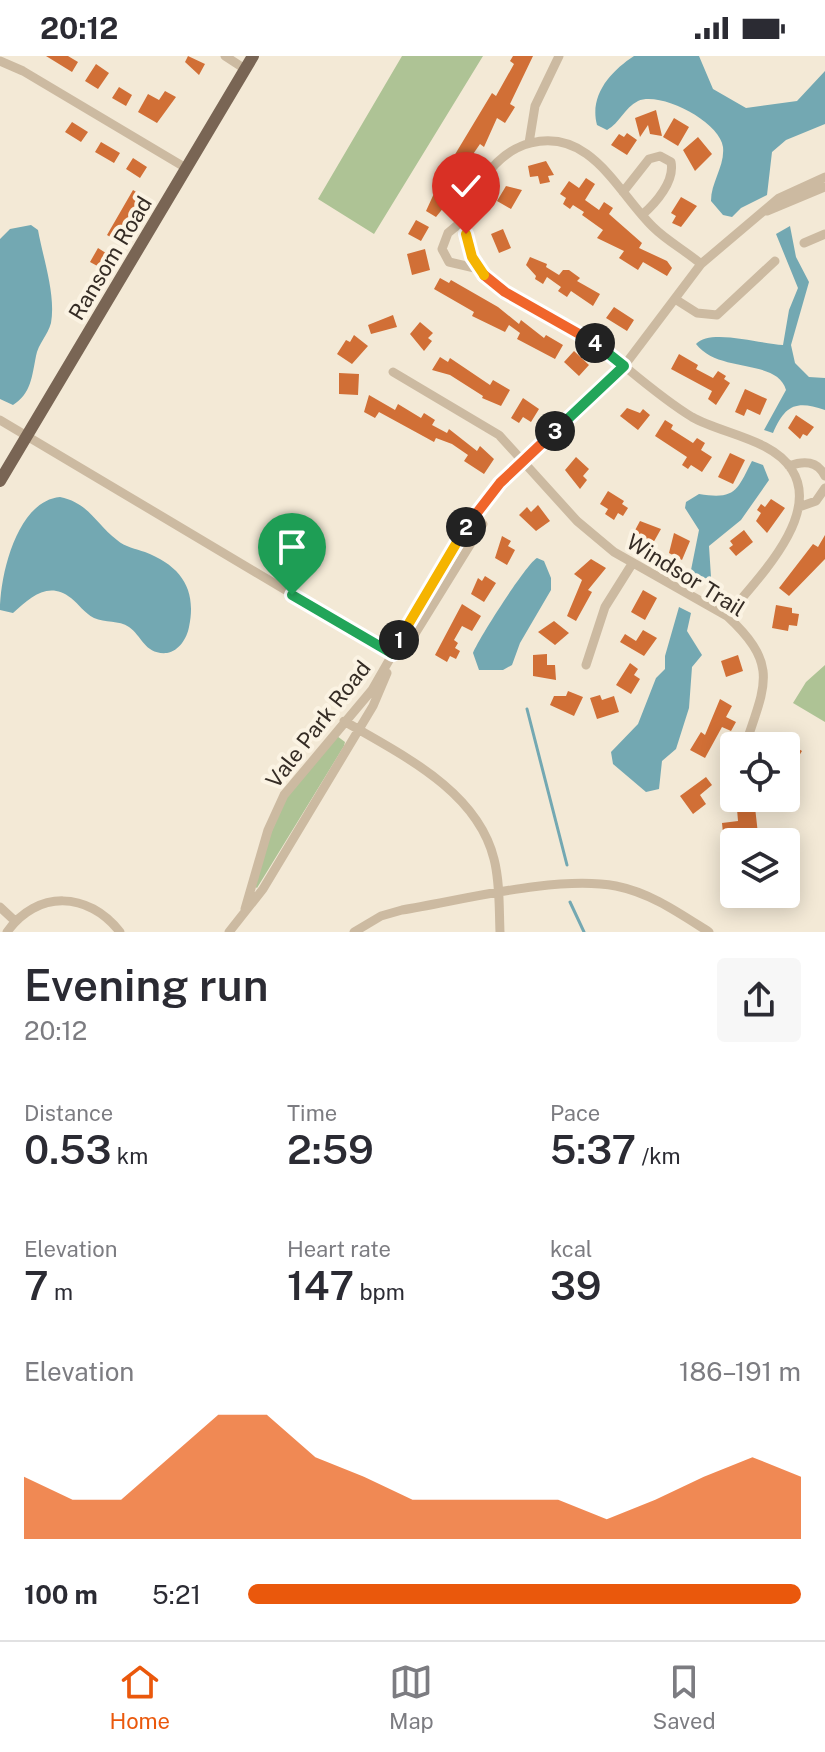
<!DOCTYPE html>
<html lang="en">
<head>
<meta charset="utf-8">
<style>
	:root { --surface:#fff; --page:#f7f7f7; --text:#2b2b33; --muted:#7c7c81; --line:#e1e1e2; --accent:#ea580c }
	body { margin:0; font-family:"Public Sans",sans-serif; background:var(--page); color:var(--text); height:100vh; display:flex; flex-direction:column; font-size:30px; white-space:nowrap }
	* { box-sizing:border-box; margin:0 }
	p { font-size:26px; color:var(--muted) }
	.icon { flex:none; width:44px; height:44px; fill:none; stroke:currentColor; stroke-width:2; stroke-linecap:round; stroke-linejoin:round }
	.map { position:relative; height:876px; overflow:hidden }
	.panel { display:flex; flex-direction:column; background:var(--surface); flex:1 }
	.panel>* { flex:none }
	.tools { position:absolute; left:720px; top:676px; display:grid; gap:16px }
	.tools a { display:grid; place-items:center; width:80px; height:80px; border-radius:8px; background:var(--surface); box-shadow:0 4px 20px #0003; font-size:40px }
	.pin { position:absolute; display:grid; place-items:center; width:68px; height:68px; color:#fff; margin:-82px -34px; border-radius:50% 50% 50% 0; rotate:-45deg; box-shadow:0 0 8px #0007 }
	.pin .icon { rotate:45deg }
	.km { position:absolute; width:40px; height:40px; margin:-20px; border-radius:50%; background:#222; color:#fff; font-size:22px; line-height:40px; text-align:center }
	.round { display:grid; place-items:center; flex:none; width:84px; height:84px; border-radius:8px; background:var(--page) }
	.head { display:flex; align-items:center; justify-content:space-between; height:136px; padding:0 24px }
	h1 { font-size:44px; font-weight:600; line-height:60px }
	.figures { display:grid; grid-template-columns:repeat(3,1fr); gap:12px; height:136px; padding:8px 24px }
	.figures div { display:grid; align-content:center }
	.figures b { font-size:40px; font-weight:600 }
	.figures small { font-size:22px; font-weight:400 }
	.figures p { font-size:22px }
	.chart { height:224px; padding:16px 24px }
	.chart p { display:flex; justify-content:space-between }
	.chart svg { width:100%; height:144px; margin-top:8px; fill:var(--accent); opacity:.7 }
	ul { padding:0 24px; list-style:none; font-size:26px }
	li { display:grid; grid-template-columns:128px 96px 1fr; align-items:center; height:60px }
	li i { height:20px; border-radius:10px; background:var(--accent) }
	.status { display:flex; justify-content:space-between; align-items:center; height:56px; padding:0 40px; background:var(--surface); direction:ltr }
	.status svg { height:22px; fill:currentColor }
	.dock { display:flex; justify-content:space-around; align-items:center; height:112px; border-top:2px solid var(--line); background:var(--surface); font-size:22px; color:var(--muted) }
	.dock a { display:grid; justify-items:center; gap:4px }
	.dock .active { color:var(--accent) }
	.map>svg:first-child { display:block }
</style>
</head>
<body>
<div class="status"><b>20:12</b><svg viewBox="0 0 49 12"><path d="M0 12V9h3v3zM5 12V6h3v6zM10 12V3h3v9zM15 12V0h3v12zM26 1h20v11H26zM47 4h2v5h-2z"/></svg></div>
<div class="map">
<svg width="825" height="876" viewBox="0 0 825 876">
	<rect width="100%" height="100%" fill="#f3e9d6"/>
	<path fill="#aec395" d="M402 0H483L374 178 318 143Z
		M825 609V666L793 647 806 626Z
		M337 680 345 686 344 690 257 832 254 830 268 784 286 742Z"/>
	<path fill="#73a8b2" d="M634 0H699L713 33 746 52 797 45 825 15V68L786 84 772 96 767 139 741 152 732 161 723 159 711 145C711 126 725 110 723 91 720 66 661 35 638 45 624 52 620 67 607 74L597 69C589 39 611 15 634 0Z
		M31 169 38 174C43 202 56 239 51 267 48 279 38 288 36 300 32 320 31 338 13 349L0 343V183L10 173Z
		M790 170 796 201 809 226 791 289 795 307 809 321 825 322V354C796 344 785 349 773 377L764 374 786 334C777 302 719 318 696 288 710 272 761 288 783 289L789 254 798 232 776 178Z
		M752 405 763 409 769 424 741 464 709 490 711 521 697 524 690 519 699 474 685 452 686 446 699 438C736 444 737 434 752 405Z
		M60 441C89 447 96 468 117 484 125 491 136 493 145 496 181 510 197 533 189 571 187 582 179 595 167 597 145 599 142 580 129 571 119 564 105 567 94 562 84 557 79 548 71 542 48 524 30 542 13 557L0 554C0 519 17 445 60 441Z
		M537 502 544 505 551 522V534L520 587 512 609 503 614H479L473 597C479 582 527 507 537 502Z
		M679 551 691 557 687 575 702 599 692 611 689 652 676 693 662 705 659 733 646 736 613 708 611 696 638 668 656 622 665 613V600Z"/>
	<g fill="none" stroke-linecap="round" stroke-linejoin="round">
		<path stroke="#73a8b2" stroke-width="3" d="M527 653 567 809
			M570 846 584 876"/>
	</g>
	<path fill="#d16f36" d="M46 0H68L78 6 72 16Z
		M188 0 205 8 199 19 185 6Z
		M513 0H533L510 48 515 51 505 67 497 62 484 91 480 88 456 123 447 137 453 140 436 161 426 155 442 120 492 37 496 40 514 8 510 5Z
		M96 8 109 17 98 33 85 25Z
		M119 31 132 39 126 50 112 42Z
		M165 35 176 41 157 67 138 56 148 38 159 44Z
		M656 54 662 80 650 78 648 69 640 81 635 62Z
		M674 62 689 71 678 90 663 81Z
		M72 66 88 76 81 86 65 76Z
		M627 77 637 84 627 99 611 89 619 78 624 81Z
		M698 81 712 98 695 115 683 94Z
		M101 86 120 97 114 107 95 96Z
		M133 102 147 111 140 122 126 113Z
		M546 105 554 119 548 120 550 126 540 128 538 120 530 121 528 110Z
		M586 122 595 128 585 144 599 154 604 146 613 152 609 158 642 187 639 192 667 205 672 212 667 220 643 206 638 214 619 202 624 195 597 182 603 174 582 159 584 156 573 149 570 153 563 148 566 142 560 138 569 125 579 132Z
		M506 130 522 134 511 153 497 145Z
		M133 134 143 140 117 185 107 179Z
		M681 141 697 150 681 171 672 167 676 160 671 157Z
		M416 164 429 171 421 185 408 178Z
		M503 173 511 192 499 197 491 178Z
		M98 192 109 199 101 212 90 206Z
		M425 193 430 214 412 219 407 198Z
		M530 201 547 208 546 211 559 219 563 214H569L580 222 577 225 600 238 593 250 571 235 567 241 558 235 561 231 547 221 543 228 535 223 536 220 526 209Z
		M440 222 449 227 451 224 498 251 519 268 521 264 544 282 546 279 563 289 555 303 517 283 520 277 509 269 505 276 472 260 474 256 434 233Z
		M614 251 634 264 627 275 606 262Z
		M393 259 397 271 371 278 368 269Z
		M420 266 433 277 428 282 432 285 424 295 410 278Z
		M354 279 368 290 352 308 337 298 346 284 350 286Z
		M574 295 589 309 579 320 564 306Z
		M679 298 698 309 696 313 713 322 718 315 726 320 724 323 730 327 716 349 708 343 712 335 671 313Z
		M440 301 448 306 450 302 490 329 493 324 510 334 501 350 482 342 483 340 450 319 432 314Z
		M339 317 359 318 358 339 339 338Z
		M745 333 767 343 760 359 747 353 744 360 735 356Z
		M369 339 395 354 398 348 421 362 424 357 435 364 432 369 447 377 449 373 477 395 480 390 494 403 484 418 464 405 468 399 452 388 436 382 434 386 379 356 375 362 364 356Z
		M523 342 539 353 531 366 523 361 519 367 511 362Z
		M627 352 640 357 643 353 650 359 638 374 620 360Z
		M796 359 814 371 807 380 803 378 800 383 788 372Z
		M665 364 673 369 671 373 693 387 697 382 705 387 701 394 712 401 702 416 691 409 688 413 682 409 687 401 655 380Z
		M730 397 745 404 733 428 718 421Z
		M576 401 589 413 583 420 587 424 580 433 565 414Z
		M608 435 624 445 622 448 628 452 623 460 618 457 614 464 605 458 608 453 600 448Z
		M771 443 785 452 767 477 756 465 761 457 757 454 761 448 765 451Z
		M538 449 550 465 536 475 519 459 527 451 531 456Z
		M640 465 661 473 652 489 633 478Z
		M744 474 753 486 736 500 729 492 733 489 730 485Z
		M674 477 690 485 682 504 669 497Z
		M825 479V503L789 540 779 532 813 488 818 491Z
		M502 480 511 485 508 490 515 494 507 509 495 502Z
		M591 503 606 512 588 534 592 536 576 565 567 560 582 524 574 518Z
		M485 520 496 527 484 546 471 538 478 522 482 525Z
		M643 534 657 542 645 564 631 556Z
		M462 548 481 560 472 575 462 570 454 584 458 587 455 592 460 595 456 603 450 600 447 606 435 599Z
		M776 549 792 552V557L799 558 797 570 789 569 788 575 772 572Z
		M554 565 569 577 555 589 538 576Z
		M643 574 657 582 644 600 620 586 625 578 636 585Z
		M547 598V609H555L556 624 533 620V599Z
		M738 599 743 615 726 621 721 605Z
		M630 607 638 613 634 619 640 623 631 638 616 629Z
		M568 635 583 641 574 660 550 649 554 640H566Z
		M600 639 602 644 614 640 619 656 597 663 590 642Z
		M720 643 732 650 726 661 736 666 731 675 722 671 705 702 690 694 701 676 705 679Z
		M786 685 802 695 786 721Z
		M706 721 712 729 700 739 706 748 693 758 680 740Z
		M755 751 758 778 723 777 722 767 738 765 737 753Z"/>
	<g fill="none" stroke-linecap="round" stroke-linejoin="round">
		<path stroke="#ccbaa1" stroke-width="9" d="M225 0 245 13
			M0 5 23 15 186 112
			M529 87 535 50 559 0
			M623 136 649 103 660 100 671 106C675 125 656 147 642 159
			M767 155 825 131
			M467 161 448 177 442 193 449 206 479 213
			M804 187 825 178
			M701 208C686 195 667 185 653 171 618 137 591 72 531 87 510 92 496 105 484 122 470 146 461 170 470 197 475 210 484 222 496 230 524 250 558 259 586 280 622 306 654 338 692 361 722 378 773 383 792 414 822 461 754 526 727 560
			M675 243 697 257 717 259 775 205
			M393 316 499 379 577 465 614 496 727 560C780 609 765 629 745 690
			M0 364 393 598
			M789 410C803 405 817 404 825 420
			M799 451 816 445 825 432
			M405 594 483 468
			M586 609 605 551 632 508
			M344 665C400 698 477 734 494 803 500 826 499 852 500 876
			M0 851 15 865
			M245 853 268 774 284 739 372 634 462 477 500 427 624 310 701 208 779 142 825 121
			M7 876C37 834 88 835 120 876
			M229 876 263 833 373 650 387 617
			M354 876 381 860 402 854C463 844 557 819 616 830 651 837 679 857 709 876"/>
		<path stroke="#796554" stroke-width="12" d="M0 425 253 0"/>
	</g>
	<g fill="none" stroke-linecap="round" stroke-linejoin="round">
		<defs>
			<path id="split-1" d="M292 539 393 598 399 584"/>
			<path id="split-2" d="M399 584 466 471"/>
			<path id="split-3" d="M466 471 500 427 555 375"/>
			<path id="split-4" d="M555 375 624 310 595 287"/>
			<path id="split-5" d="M484 219 505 236 595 287"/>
			<path id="split-6" d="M466 178 472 201 484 219"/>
		</defs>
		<use href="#split-1" stroke="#fff" stroke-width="16"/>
		<use href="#split-2" stroke="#fff" stroke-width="16"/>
		<use href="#split-3" stroke="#fff" stroke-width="16"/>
		<use href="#split-4" stroke="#fff" stroke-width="16"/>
		<use href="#split-5" stroke="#fff" stroke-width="16"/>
		<use href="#split-6" stroke="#fff" stroke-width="16"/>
		<use href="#split-1" stroke="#22a559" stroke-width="10"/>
		<use href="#split-2" stroke="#f5b400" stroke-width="10"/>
		<use href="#split-3" stroke="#f0652b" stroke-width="10"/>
		<use href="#split-4" stroke="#22a559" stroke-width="10"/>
		<use href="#split-5" stroke="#f0652b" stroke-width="10"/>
		<use href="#split-6" stroke="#f5b400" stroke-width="10"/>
	</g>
	<g text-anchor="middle" stroke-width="8" stroke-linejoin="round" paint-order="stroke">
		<g font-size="22" fill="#352c25" stroke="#fbf3e3">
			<text transform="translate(110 202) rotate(-59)" y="8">Ransom Road</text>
			<text transform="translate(686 519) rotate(32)" y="8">Windsor Trail</text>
			<text transform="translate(318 668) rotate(-52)" y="8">Vale Park Road</text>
		</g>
	</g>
</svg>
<div class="tools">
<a><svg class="icon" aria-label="locate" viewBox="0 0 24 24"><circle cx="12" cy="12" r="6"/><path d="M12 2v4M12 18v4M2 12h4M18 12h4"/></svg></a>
<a><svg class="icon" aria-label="layers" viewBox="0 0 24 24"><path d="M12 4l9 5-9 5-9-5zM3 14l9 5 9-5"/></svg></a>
</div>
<div class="pin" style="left:292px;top:539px;background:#1e9e55"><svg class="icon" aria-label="arrive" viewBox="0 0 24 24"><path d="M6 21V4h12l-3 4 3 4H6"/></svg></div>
<div class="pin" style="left:466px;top:178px;background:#d93025"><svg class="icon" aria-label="check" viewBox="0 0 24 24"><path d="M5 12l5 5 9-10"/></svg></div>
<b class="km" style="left:399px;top:584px">1</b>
<b class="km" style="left:466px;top:471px">2</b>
<b class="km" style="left:555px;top:375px">3</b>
<b class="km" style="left:595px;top:287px">4</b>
</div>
<section class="panel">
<div class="head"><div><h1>Evening run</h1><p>20:12</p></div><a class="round"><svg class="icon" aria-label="share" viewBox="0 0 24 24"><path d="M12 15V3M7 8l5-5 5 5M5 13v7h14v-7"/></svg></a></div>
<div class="figures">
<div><p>Distance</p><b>0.53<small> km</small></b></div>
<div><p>Time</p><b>2:59</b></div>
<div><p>Pace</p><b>5:37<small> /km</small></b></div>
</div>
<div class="figures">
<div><p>Elevation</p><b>7<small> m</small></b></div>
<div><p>Heart rate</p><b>147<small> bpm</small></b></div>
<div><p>kcal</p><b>39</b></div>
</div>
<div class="chart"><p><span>Elevation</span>186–191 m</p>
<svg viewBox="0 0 160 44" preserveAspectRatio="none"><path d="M0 44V25L10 32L20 32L30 19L40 6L50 6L60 19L70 25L80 32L90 32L100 32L110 32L120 38L130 32L140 25L150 19L160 25V44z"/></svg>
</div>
<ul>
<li><b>100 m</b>5:21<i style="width:100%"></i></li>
</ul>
</section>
<nav class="dock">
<a class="active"><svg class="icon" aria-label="home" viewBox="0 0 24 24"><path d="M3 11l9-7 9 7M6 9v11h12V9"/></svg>Home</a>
<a><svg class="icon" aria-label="map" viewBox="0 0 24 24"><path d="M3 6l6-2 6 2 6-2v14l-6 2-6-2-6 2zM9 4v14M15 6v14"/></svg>Map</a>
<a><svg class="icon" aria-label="saved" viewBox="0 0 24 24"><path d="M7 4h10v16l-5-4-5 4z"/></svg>Saved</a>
</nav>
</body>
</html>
